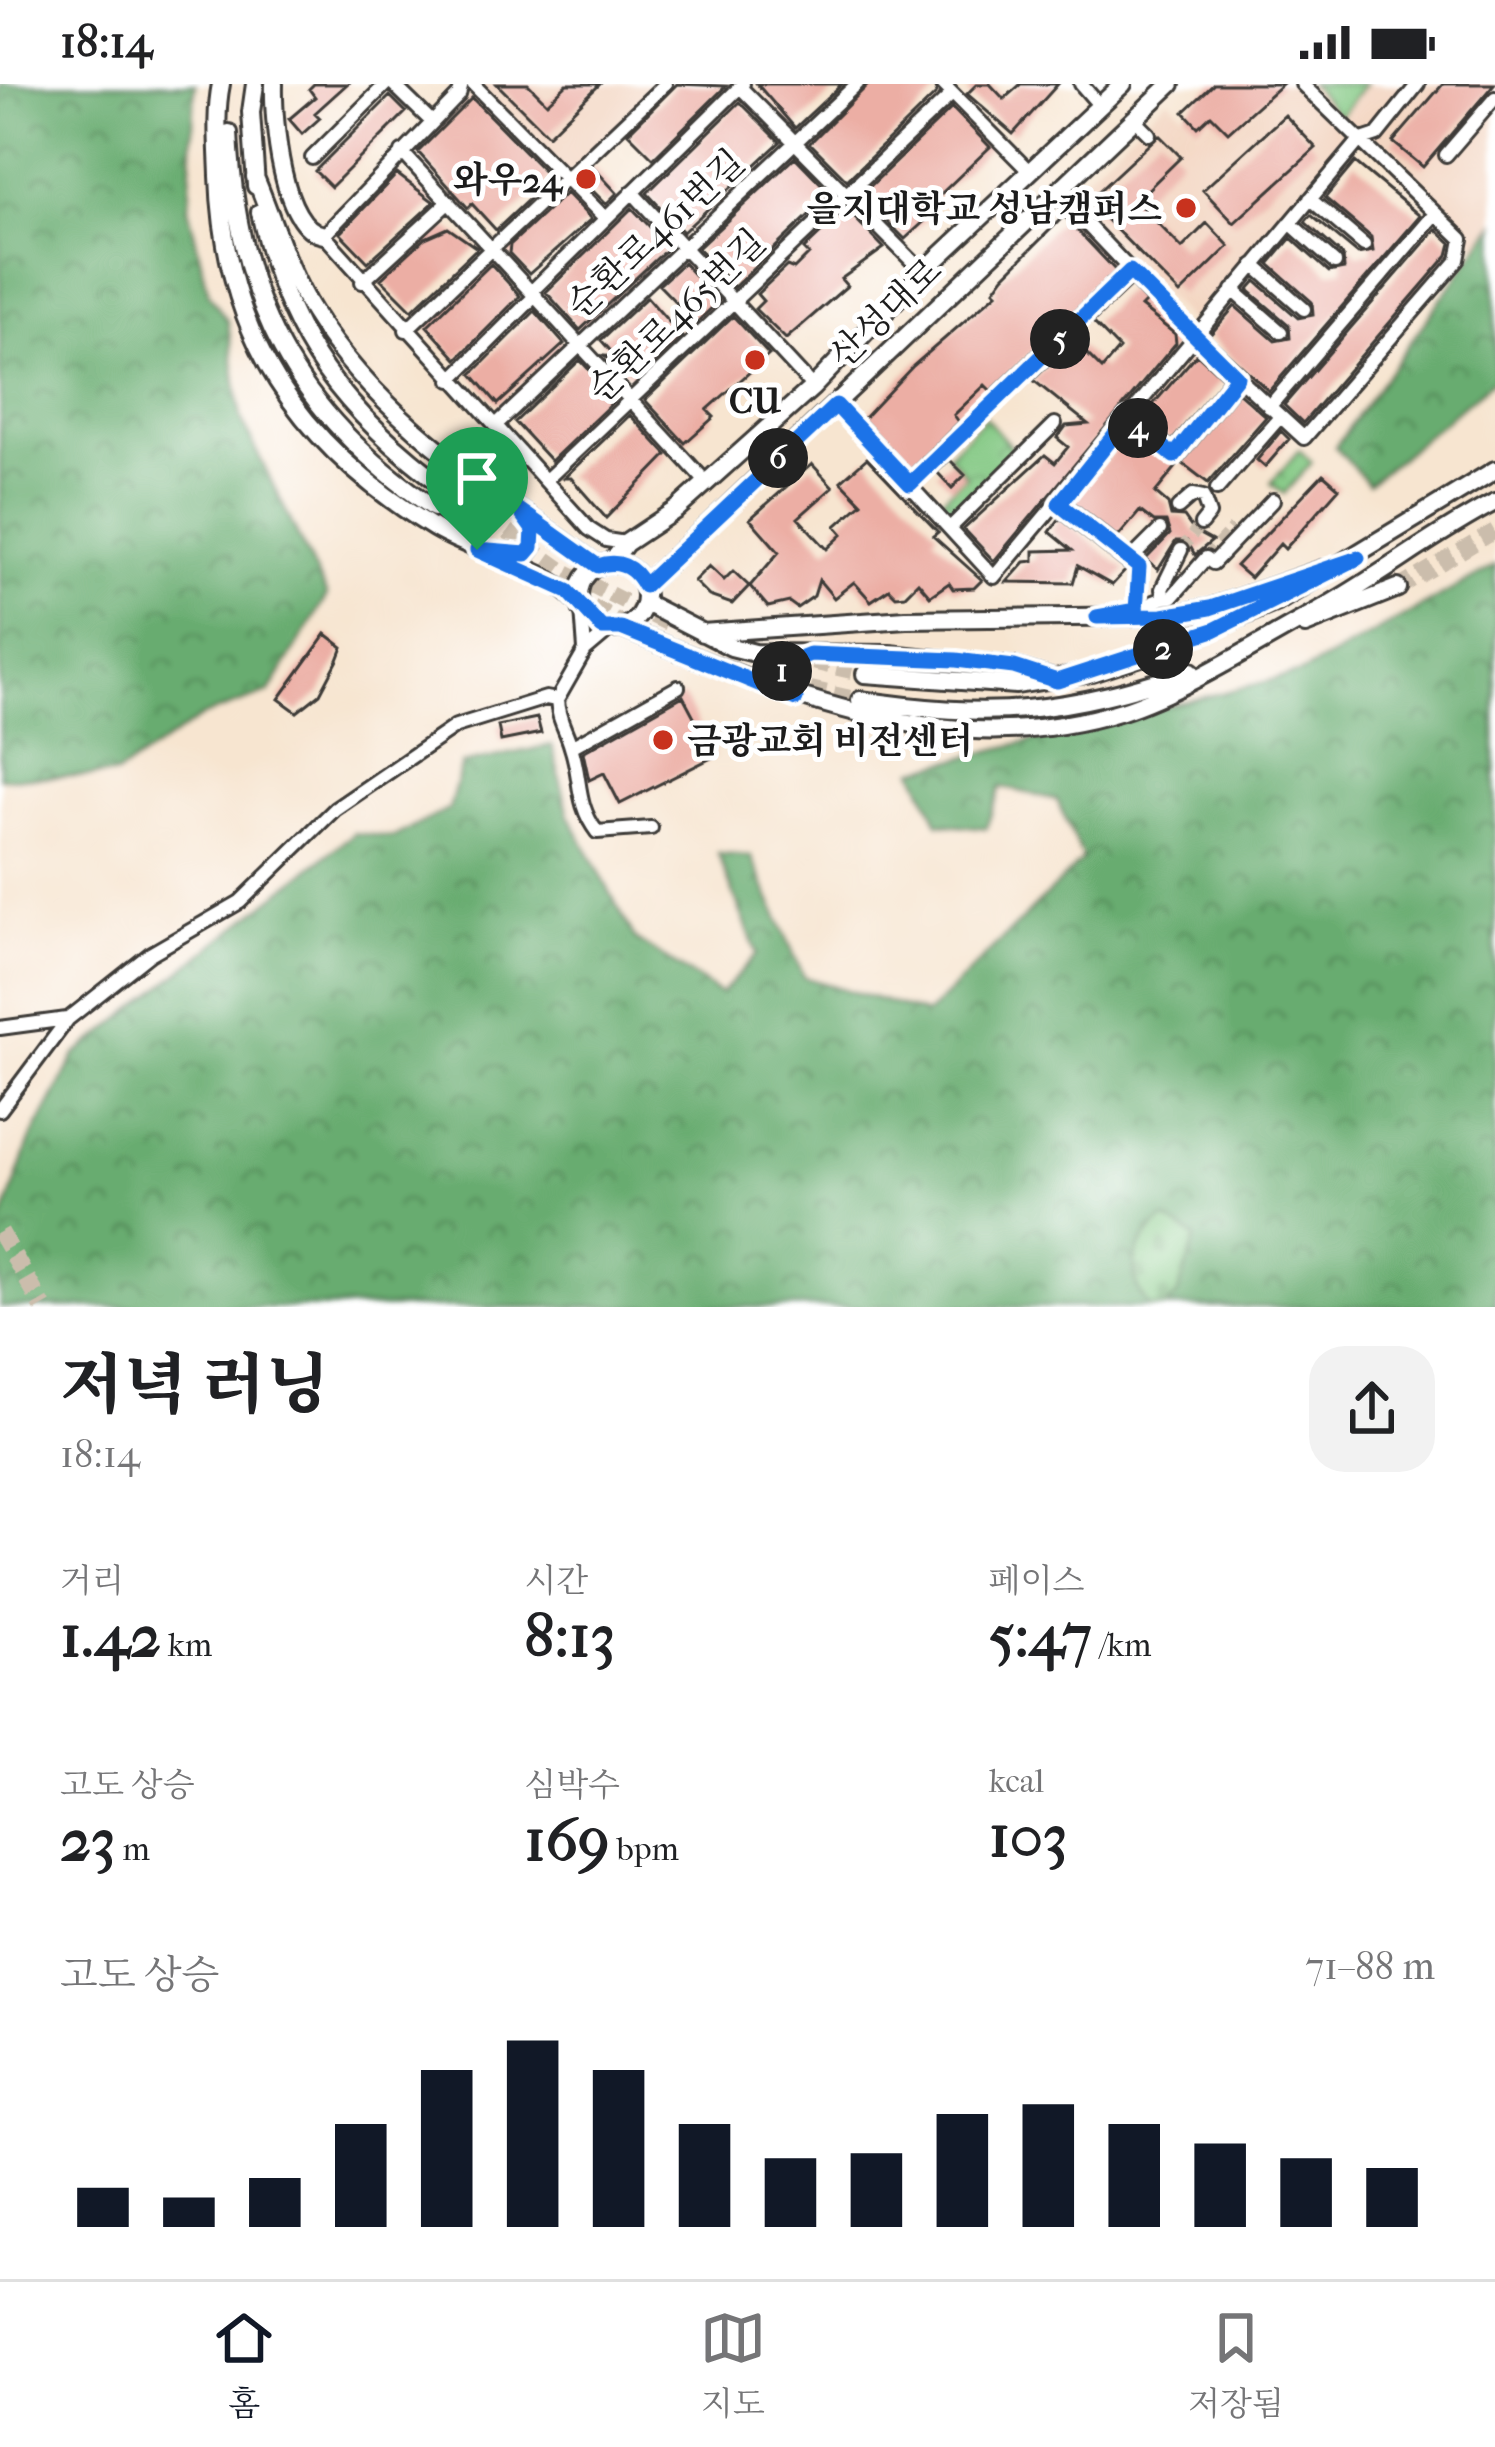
<!DOCTYPE html>
<html lang="ko">
<head>
<meta charset="utf-8">
<style>
	:root { --surface:#fff; --page:#f2f2f2; --text:#202124; --muted:#757577; --line:#e0e0e0; --accent:#111827 }
	body { margin:0; font-family:"IM FELL French Canon","Noto Serif KR",serif; background:var(--page); color:var(--text); height:100vh; display:flex; flex-direction:column; font-size:45px; white-space:nowrap }
	* { box-sizing:border-box; margin:0 }
	p { font-size:39px; color:var(--muted) }
	.icon { flex:none; width:66px; height:66px; fill:none; stroke:currentColor; stroke-width:2; stroke-linecap:round; stroke-linejoin:round }
	.map { position:relative; height:1223px; overflow:hidden }
	.side { display:flex; flex-direction:column; background:var(--surface); flex:1 }
	.side>* { flex:none }
	.pin { position:absolute; display:grid; place-items:center; width:102px; height:102px; color:#fff; margin:-123px -51px; border-radius:50% 50% 50% 0; rotate:-45deg; box-shadow:0 0 12px #0007 }
	.pin .icon { rotate:45deg }
	.km { position:absolute; width:60px; height:60px; margin:-30px; border-radius:50%; background:#222; color:#fff; font-size:33px; line-height:60px; text-align:center }
	.round { display:grid; place-items:center; flex:none; width:126px; height:126px; border-radius:36px; background:var(--page) }
	.summary { display:flex; align-items:center; justify-content:space-between; height:204px; padding:0 60px }
	h1 { font-size:66px; font-weight:800; line-height:90px }
	.stats { display:grid; grid-template-columns:repeat(3,1fr); gap:18px; height:204px; padding:12px 60px }
	.stats div { display:grid; align-content:center }
	.stats b { font-size:60px; font-weight:800 }
	.stats small { font-size:33px; font-weight:400 }
	.stats p { font-size:33px }
	.chart { height:336px; padding:24px 60px }
	.chart p { display:flex; justify-content:space-between }
	.chart svg { width:100%; height:216px; margin-top:12px; stroke:var(--accent); stroke-width:6 }
	.status { display:flex; justify-content:space-between; align-items:center; height:84px; padding:0 60px; background:var(--surface); direction:ltr }
	.status svg { height:33px; fill:currentColor }
	.dock { display:flex; justify-content:space-around; align-items:center; height:168px; border-top:3px solid var(--line); background:var(--surface); font-size:33px; color:var(--muted) }
	.dock a { display:grid; justify-items:center; gap:6px }
	.dock .active { color:var(--accent) }
	.map>svg:first-child { display:block }
</style>
</head>
<body>
<div class="status"><b>18:14</b><svg viewBox="0 0 49 12"><path d="M0 12V9h3v3zM5 12V6h3v6zM10 12V3h3v9zM15 12V0h3v12zM26 1h20v11H26zM47 4h2v5h-2z"/></svg></div>
<div class="map">
<svg width="1495" height="1223" viewBox="0 0 1495 1223">
	<defs>
		<pattern id="forest-crowns" width="20" height="18" patternUnits="userSpaceOnUse" patternTransform="scale(3)"><rect width="20" height="18" fill="#68ac6f"/><path d="M2 6a3 3 0 1 1 6 0M12 15a3 3 0 1 1 6 0" fill="none" stroke="#558b5a"/></pattern>
		<pattern id="cemetery-stones" width="16" height="16" patternUnits="userSpaceOnUse" patternTransform="scale(3)"><rect width="16" height="16" fill="#81c781"/><path d="M2 7V4a2 2 0 0 1 4 0v3zM10 15v-3a2 2 0 0 1 4 0v3z" fill="#6faa6f"/></pattern>
		<pattern id="park-crowns" width="20" height="18" patternUnits="userSpaceOnUse" patternTransform="scale(3)"><rect width="20" height="18" fill="#81c781"/><path d="M2 6a3 3 0 1 1 6 0M12 15a3 3 0 1 1 6 0" fill="none" stroke="#6faa6f"/></pattern>
	</defs>
	<rect width="100%" height="100%" fill="#fff"/>
	<filter id="ink" filterUnits="userSpaceOnUse"><feTurbulence type="fractalNoise" baseFrequency=".00833" numOctaves="2"/><feDisplacementMap in="SourceGraphic" scale="24" xChannelSelector="R" yChannelSelector="G"/><feConvolveMatrix kernelMatrix="1 2 1 2 8 2 1 2 1" color-interpolation-filters="sRGB"/></filter>
	<filter id="wash" filterUnits="userSpaceOnUse"><feTurbulence type="fractalNoise" baseFrequency=".004" numOctaves="4" result="noise"/><feDisplacementMap in="SourceGraphic" scale="48" xChannelSelector="R" yChannelSelector="G"/><feGaussianBlur stdDeviation="2.7" result="paint"/><feColorMatrix in="noise" values="0 0 0 0 0 0 0 0 0 0 0 0 0 0 0 0 0 1.4 0 .05"/><feComposite in="paint" operator="in"/></filter>
	<g filter="url(#wash)">
		<rect width="100%" height="100%" fill="#f7e5d0"/>
		<path fill="#f3d4bf" d="M473 0H666L566 94Z
			M1284 0H1495V140L1478 162 1354 44 1194 242 1067 109 1168 14 1199 45 1213 33 1229 50Z"/>
		<path fill="url(#forest-crowns)" stroke="#426446" stroke-width="3" d="M0 0H195L189 127 209 210 228 238 241 335 327 512 269 609 203 632 116 691 0 694Z
			M1495 140V295L1368 400 1335 363Z
			M1495 482V1223H0V1144L29 1059 76 971 354 749 393 753 449 725 462 680 552 661 569 731 635 855 721 910 757 870 718 770 751 772 804 893 927 930 1083 775 1057 716 1001 703 986 744 938 739 914 686 1301 589Z"/>
		<path fill="url(#cemetery-stones)" stroke="#4e724e" stroke-width="3" d="M1165 1135 1196 1154 1178 1210 1167 1223H1150C1122 1192 1134 1159 1165 1135Z"/>
		<path fill="url(#park-crowns)" stroke="#4e724e" stroke-width="3" d="M985 333 1015 368 951 429 939 417 966 391 948 370Z
			M1299 366 1312 378 1284 410 1271 399Z"/>
		<path fill="#81c781" stroke="#4e724e" stroke-width="3" d="M1310 0H1365L1339 33Z"/>
		<g id="blocks">
			<path fill="#ecaea4" d="M314 0H347L315 29 320 34 302 50 289 35 315 13 309 5Z
				M497 0H528L547 19 567 0H600L548 51Z
				M677 0 726 2 653 74 628 49Z
				M757 0H842L795 44Z
				M869 0H933L937 9 847 96 810 59Z
				M977 0H990L1004 15 1021 0H1058L1013 50 967 10Z
				M1214 0H1282L1228 48 1211 31 1198 43 1184 28Z
				M1443 0H1494L1423 83 1393 58Z
				M390 12 406 28 331 103 315 87Z
				M472 14 551 94 496 146 472 120 468 124 418 68Z
				M740 18 780 58 683 148 647 109Z
				M952 24 990 63 922 128 928 134 905 155 861 111Z
				M1285 31 1316 64 1234 139 1203 106Z
				M1159 51 1181 73 1136 117 1182 164 1207 139 1229 162 1180 210 1088 117Z
				M795 73 831 110 734 203 698 164Z
				M1355 78 1420 132 1269 307 1209 252 1235 222 1275 257 1290 254 1289 241 1248 206 1256 197 1298 234 1313 231 1312 218 1269 180 1291 154 1329 188 1344 185 1343 172 1305 138 1311 131 1358 170 1373 167 1371 153 1325 114Z
				M593 83 617 109 606 120 582 96Z
				M397 90 434 118 368 178 340 149Z
				M566 109 591 135 529 190 509 169 510 161Z
				M632 124 669 163 580 246 546 208Z
				M846 125 884 164 841 195 847 202 786 255 755 225 763 217 757 210 787 182 794 185 809 170 804 165Z
				M1064 132 1116 187 991 307 985 301 954 331 959 338 910 386 863 335 913 282 997 209 994 206 1004 192Z
				M448 144 477 164 412 226 381 195 425 154Z
				M1436 145 1451 159 1448 171 1303 339 1284 321Z
				M683 179 719 217 696 239 659 201Z
				M491 180 520 212 457 275 427 242Z
				M1131 202 1146 218 1141 223 1175 250 1176 259 994 477 964 445 1045 371 1055 379 1068 363 1057 354 1066 342 1088 340 1033 296 1060 270 1068 276 1080 263 1102 285 1119 265 1093 238Z
				M647 213 682 253 637 295 604 272 616 273 601 256Z
				M535 227 564 260 498 320 472 290Z
				M733 232 769 271 707 326 714 333 685 359 645 316Z
				M1197 270 1223 294 1172 357 1142 333Z
				M580 276 616 315 551 377 515 338Z
				M1238 308 1266 333 1208 399 1182 379Z
				M630 331 667 371 606 434 571 394H564Z
				M1281 347 1289 355 1265 383 1257 376Z
				M1128 349 1177 382 1155 409 1168 420 1171 432 1184 433 1194 447 1212 457 1195 471 1187 457H1176L1158 486 1146 475 1170 450 1166 438H1154L1140 427 1118 453 1072 417Z
				M867 374 938 448 933 452 982 496 974 504 953 505 949 499 930 512 918 498 905 511 896 512 889 505 871 517 854 498 834 514 819 496 814 512 797 524 789 518 768 523 750 502 779 468 750 435 812 380 833 403 798 434 827 465 843 450 836 442 862 419 841 397Z
				M950 376 965 391 952 404 937 388Z
				M1323 390 1339 404 1285 465 1280 460 1250 494 1236 482Z
				M1060 434 1126 486 1112 501 1078 482 1073 499 1007 498 1025 478 1034 477V467L1072 466 1050 448Z
				M709 482 724 496 733 487 749 502 732 520 709 512 694 497Z
				M326 550 343 563 338 576 320 610 297 628 279 615Z
				M683 612 715 672 620 720 604 689 589 696 583 668Z
				M537 634 541 649 501 657 498 642Z"/>
		</g>
	</g>
	<g filter="url(#ink)">
		<use href="#blocks" fill-opacity="0" stroke="#3d3a37" stroke-width="3"/>
		<g fill="none" stroke-linecap="round" stroke-linejoin="round">
			<path stroke="#cbbdac" stroke-width="12" stroke-dasharray="12 6" stroke-linecap="butt" d="M1181 466 1201 440
				M1206 474 1233 444"/>
			<path stroke="#cbbdac" stroke-width="16" stroke-dasharray="16 8" stroke-linecap="butt" d="M449 406 562 486 667 539
				M434 424 509 472
				M1398 504 1495 447
				M572 511 633 545
				M790 573 865 590
				M787 600 860 616"/>
			<path stroke="#cbbdac" stroke-width="18" stroke-dasharray="18 9" stroke-linecap="butt" d="M0 1148 43 1223"/>
			<defs>
				<path id="minor" d="M393 0 432 38
					M462 0 459 11 324 151 589 445 606 456 626 459
					M473 0 604 133
					M943 0 1029 87
					M1081 0 1100 22
					M740 3 923 188
					M1134 35 1149 50
					M1359 57 1377 51 1418 0
					M402 68 707 399
					M1446 71 1495 14
					M312 74 386 0
					M632 108 813 303
					M1057 109 1193 252 1304 354 1458 176 1462 155 1302 0
					M1310 115 1364 161
					M1290 139 1335 179
					M1254 181 1304 225
					M362 198 449 118
					M1233 206 1281 248
					M532 207 743 0
					M406 246 665 0
					M451 296 536 211
					M836 321 994 493 1359 57
					M1269 323 1434 131
					M1127 335 1174 372 1237 293
					M496 341 857 0
					M546 396 952 10
					M910 400 1131 187
					M1217 405 1280 333
					M1059 420 1139 483 1136 526
					M1178 424 1193 411 1203 413 1209 430 1201 440
					M951 443 1055 340
					M1138 468 1160 446
					M1164 514 1172 513 1206 474 1213 479 1273 416
					M582 525 585 566
					M1130 527 1164 514 1162 505 1181 466
					M557 616C558 636 566 645 571 663 582 695 575 719 597 748L651 744
					M571 663 678 603
					M0 944 67 935
					M0 1026 68 935 150 870 240 818 335 725 456 642 546 614 557 616 585 567 611 545"/>
				<path id="major" d="M221 0C215 30 218 61 219 92 224 252 298 361 434 444 481 472 541 479 580 520
					M255 0 251 28 256 102
					M274 0C273 35 281 145 324 151
					M229 49C237 218 293 328 434 424
					M255 93C274 138 287 186 313 228 383 341 494 405 598 482
					M260 128C287 256 344 329 449 406
					M501 468 526 470 532 463 533 445 522 430
					M579 512a33 33 0 1 1 66 0a33 33 0 1 1-66 0Z
					M611 479 626 459 677 425 813 303 923 188 1123 0
					M644 502 1171 0
					M645 519 731 563 755 569 890 570 1014 583 1050 594
					M1305 541 1398 504
					M621 544C783 609 945 682 1122 627 1184 607 1257 560 1316 528 1378 494 1433 450 1495 418
					M702 549 906 535 1163 532 1210 524 1323 485
					M865 590 1016 601 1092 589 1150 570 1279 517 1495 386
					M792 612 781 602 780 589 803 572
					M860 616C994 636 1064 629 1191 587"/>
			</defs>
			<use href="#minor" stroke="#3d3a37" stroke-width="18"/>
			<use href="#major" stroke="#3d3a37" stroke-width="22"/>
			<use href="#minor" stroke="#fff" stroke-width="12"/>
			<use href="#major" stroke="#fff" stroke-width="16"/>
		</g>
	</g>
	<g fill="none" stroke-linecap="round" stroke-linejoin="round" filter="url(#ink)">
		<defs>
			<path id="route" d="M1130 187 1237 293 1174 372 1127 335 1059 420 1139 483 1136 526 1097 533 1163 532 1210 524 1358 474 1214 546 1057 597 1014 583 956 576 810 570 790 578 781 589 782 602 796 615 621 544H602L568 507 477 466 526 470 532 463 533 446 518 425 598 482C618 475 634 482 644 502L836 321 910 400Z"/>
		</defs>
		<use href="#route" stroke="#fff" stroke-width="24"/>
		<use href="#route" stroke="#1a73e8" stroke-width="15"/>
	</g>
	<g fill="#c8321e" stroke="#fff" stroke-width="4.5">
		<circle cx="586" cy="95" r="12"/>
		<circle cx="1186" cy="124" r="12"/>
		<circle cx="755" cy="276" r="12"/>
		<circle cx="663" cy="656" r="12"/>
	</g>
	<g text-anchor="middle" stroke-width="10" stroke-linejoin="round" paint-order="stroke">
		<g font-size="36" font-weight="bold" fill="#1c1c1c" stroke="#fff" text-anchor="end">
			<text x="562" y="108">와우24</text>
			<text x="1162" y="137">을지대학교 성남캠퍼스</text>
			<text x="755" y="329" text-anchor="middle">CU</text>
			<text x="687" y="669" text-anchor="start">금광교회 비전센터</text>
		</g>
		<g font-size="36" fill="#1c1c1c" stroke="#fff">
			<text transform="translate(655 149) rotate(-43)" y="13">순환로461번길</text>
			<text transform="translate(885 228) rotate(-44)" y="13">산성대로</text>
			<text transform="translate(676 231) rotate(-44)" y="13">순환로465번길</text>
		</g>
	</g>
</svg>
<div class="pin" style="left:477px;top:466px;background:#1e9e55"><svg class="icon" aria-label="arrive" viewBox="0 0 24 24"><path d="M6 21V4h12l-3 4 3 4H6"/></svg></div>
<b class="km" style="left:782px;top:587px">1</b>
<b class="km" style="left:1163px;top:565px">2</b>
<b class="km" style="left:1138px;top:344px">4</b>
<b class="km" style="left:1060px;top:255px">5</b>
<b class="km" style="left:778px;top:374px">6</b>
</div>
<section class="side">
<div class="summary"><div><h1>저녁 러닝</h1><p>18:14</p></div><a class="round"><svg class="icon" aria-label="share" viewBox="0 0 24 24"><path d="M12 15V3M7 8l5-5 5 5M5 13v7h14v-7"/></svg></a></div>
<div class="stats">
<div><p>거리</p><b>1.42<small> km</small></b></div>
<div><p>시간</p><b>8:13</b></div>
<div><p>페이스</p><b>5:47<small> /km</small></b></div>
</div>
<div class="stats">
<div><p>고도 상승</p><b>23<small> m</small></b></div>
<div><p>심박수</p><b>169<small> bpm</small></b></div>
<div><p>kcal</p><b>103</b></div>
</div>
<div class="chart"><p><span>고도 상승</span>71–88 m</p>
<svg viewBox="0 0 160 44" preserveAspectRatio="none"><path d="M5 44V36M15 44V38M25 44V34M35 44V23M45 44V12M55 44V6M65 44V12M75 44V23M85 44V30M95 44V29M105 44V21M115 44V19M125 44V23M135 44V27M145 44V30M155 44V32"/></svg>
</div>
</section>
<nav class="dock">
<a class="active"><svg class="icon" aria-label="home" viewBox="0 0 24 24"><path d="M3 11l9-7 9 7M6 9v11h12V9"/></svg>홈</a>
<a><svg class="icon" aria-label="map" viewBox="0 0 24 24"><path d="M3 6l6-2 6 2 6-2v14l-6 2-6-2-6 2zM9 4v14M15 6v14"/></svg>지도</a>
<a><svg class="icon" aria-label="saved" viewBox="0 0 24 24"><path d="M7 4h10v16l-5-4-5 4z"/></svg>저장됨</a>
</nav>
</body>
</html>
